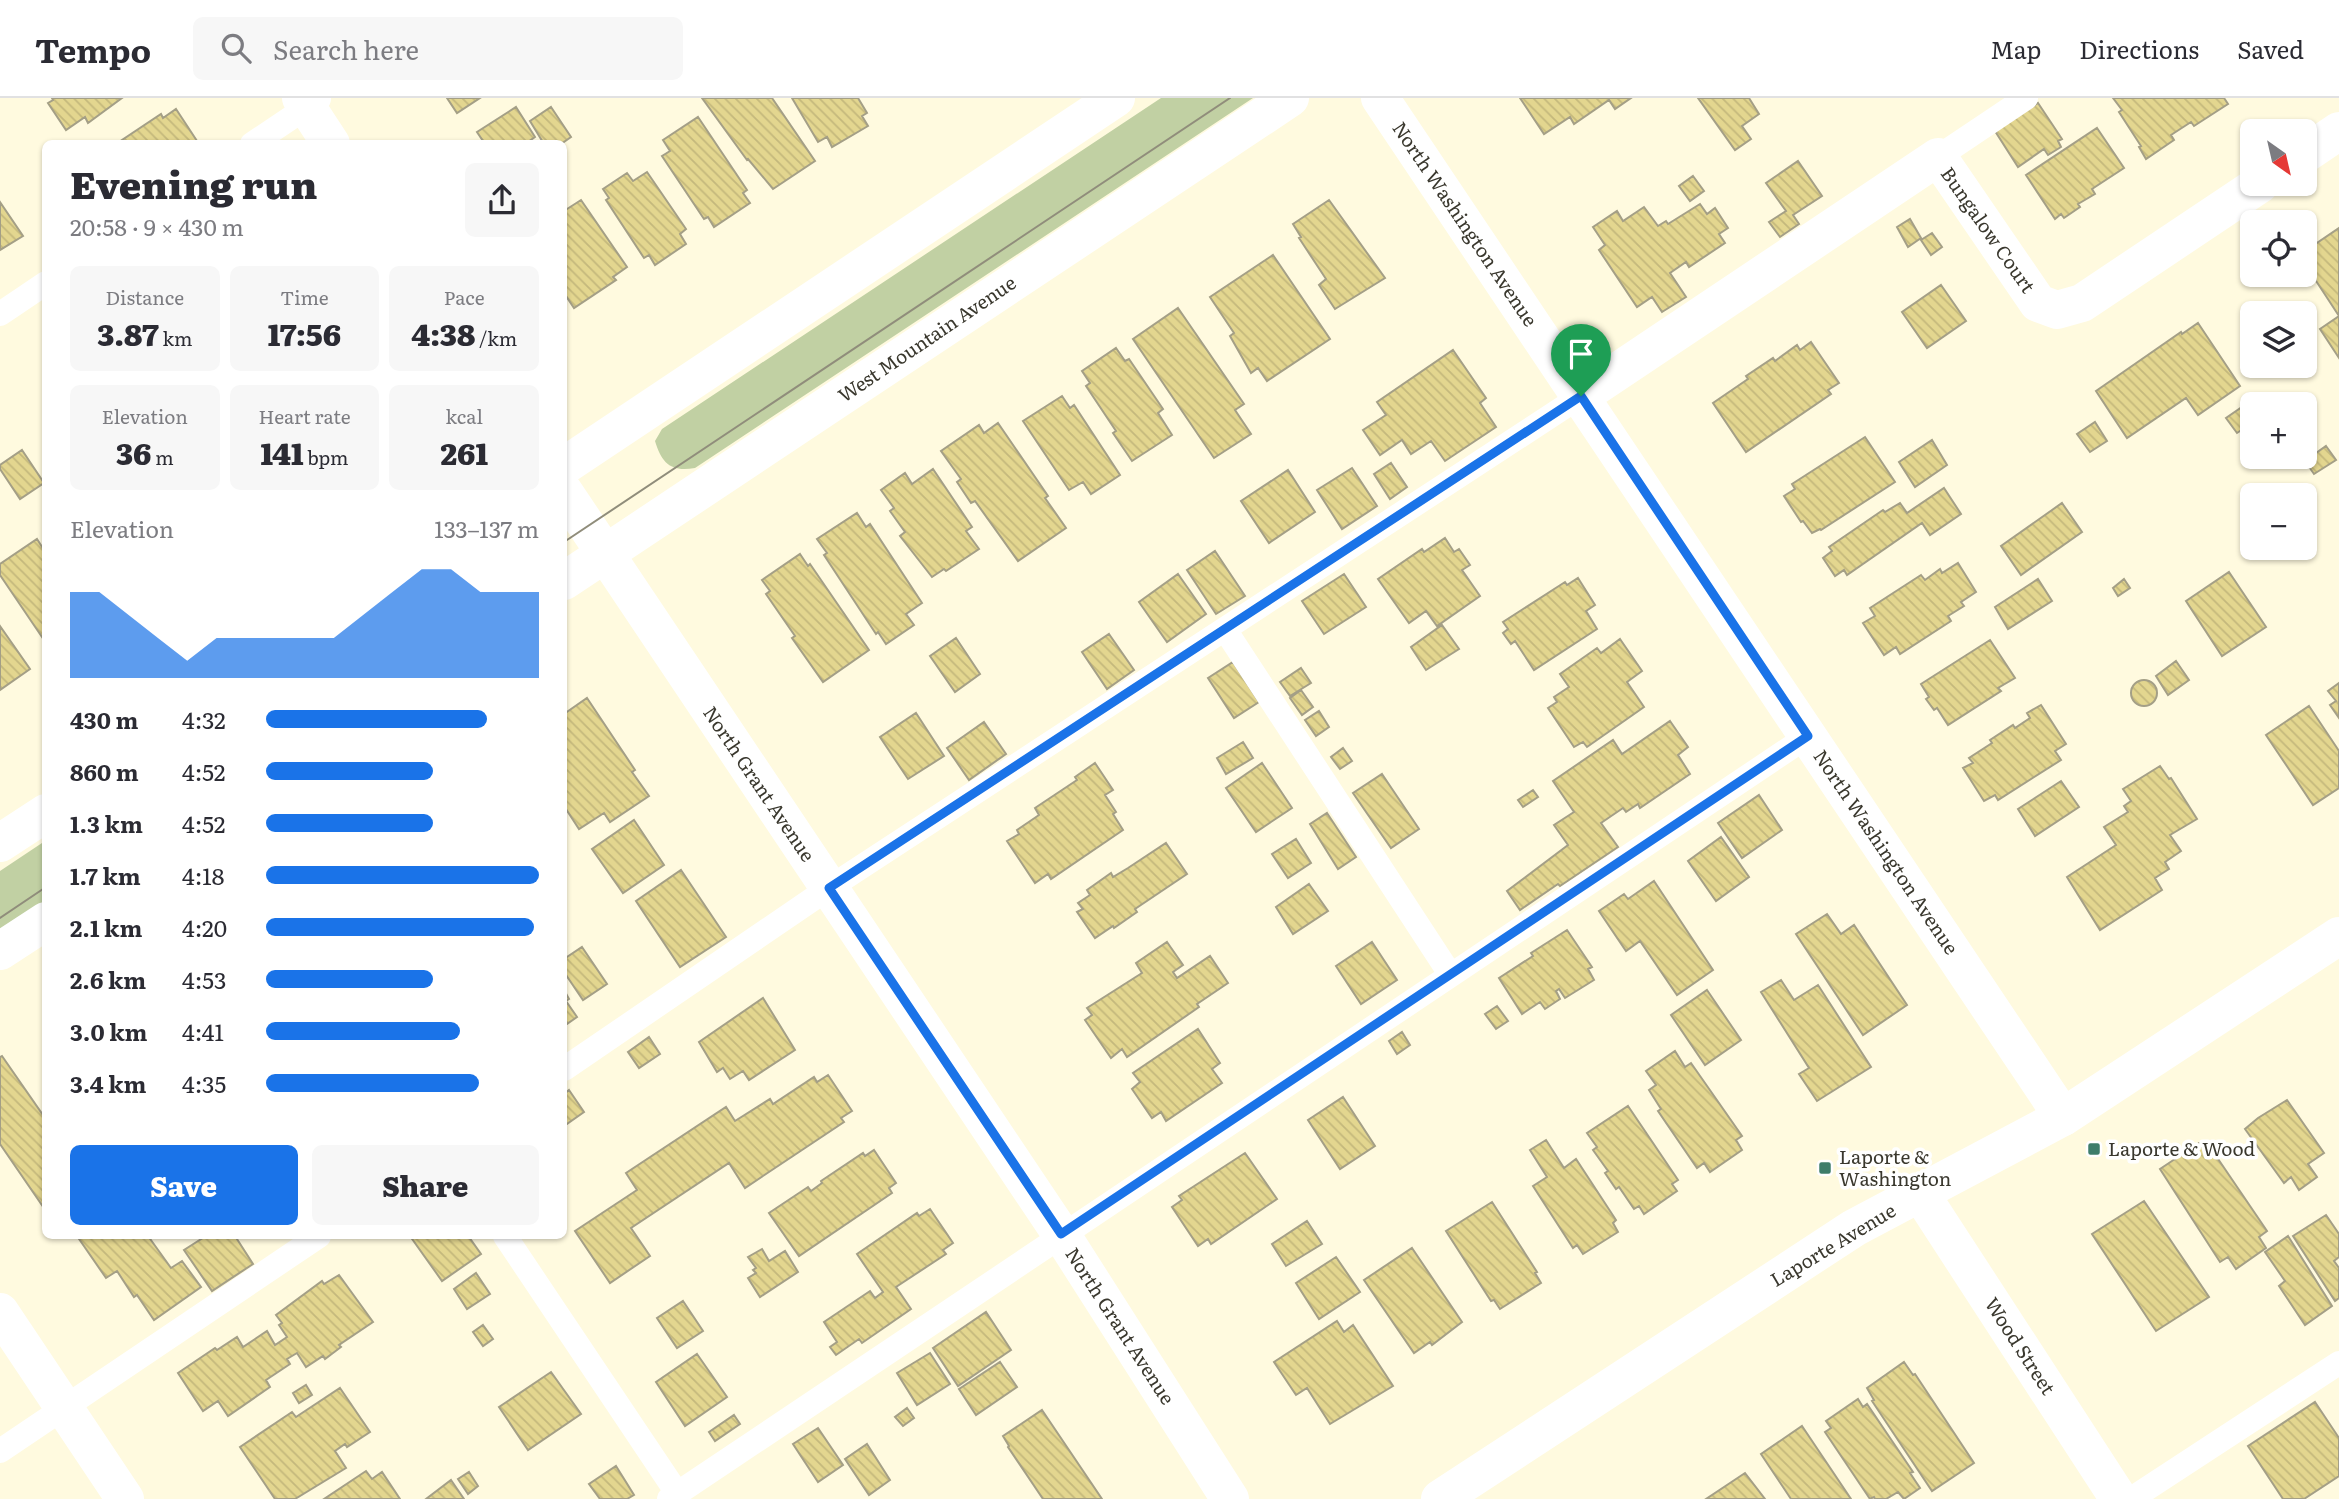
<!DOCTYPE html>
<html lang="en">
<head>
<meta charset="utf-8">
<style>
	:root { --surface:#fff; --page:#f7f7f7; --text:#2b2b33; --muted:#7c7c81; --line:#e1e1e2; --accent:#1a73e8 }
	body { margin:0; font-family:Literata,serif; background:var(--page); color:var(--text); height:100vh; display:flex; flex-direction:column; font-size:26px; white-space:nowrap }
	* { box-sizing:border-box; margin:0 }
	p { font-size:23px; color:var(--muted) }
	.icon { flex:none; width:38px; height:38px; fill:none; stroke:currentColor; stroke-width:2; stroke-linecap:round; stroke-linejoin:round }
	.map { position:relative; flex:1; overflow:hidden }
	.sheet { position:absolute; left:42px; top:42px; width:525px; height:1099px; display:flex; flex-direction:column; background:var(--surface); border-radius:10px; box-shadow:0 2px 5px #0004 }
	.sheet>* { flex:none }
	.needle { width:46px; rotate:146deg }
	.tools { position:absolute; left:2240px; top:21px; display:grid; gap:14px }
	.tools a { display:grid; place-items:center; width:77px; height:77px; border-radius:10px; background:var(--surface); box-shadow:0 2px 5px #0004; font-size:35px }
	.pin { position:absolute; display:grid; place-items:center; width:60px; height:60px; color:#fff; margin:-72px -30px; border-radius:50% 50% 50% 0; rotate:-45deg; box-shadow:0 0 7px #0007 }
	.pin .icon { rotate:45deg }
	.round { display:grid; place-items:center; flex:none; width:74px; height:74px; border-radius:10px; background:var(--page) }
	.overview { display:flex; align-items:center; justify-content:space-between; height:119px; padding:0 28px }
	h1 { font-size:38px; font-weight:800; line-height:52px }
	.figures { display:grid; grid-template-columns:repeat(3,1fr); gap:10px; height:119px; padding:7px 28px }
	.figures div { display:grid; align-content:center; border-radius:10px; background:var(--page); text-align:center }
	.figures b { font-size:30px; font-weight:800 }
	.figures small { font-size:19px; font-weight:400 }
	.figures p { font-size:19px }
	.chart { height:196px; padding:14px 28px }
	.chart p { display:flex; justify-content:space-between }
	.chart svg { width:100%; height:126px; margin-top:7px; fill:var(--accent); opacity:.7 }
	.cta { display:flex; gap:14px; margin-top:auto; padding:14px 28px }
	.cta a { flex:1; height:80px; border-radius:10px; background:var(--accent); color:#fff; font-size:28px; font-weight:800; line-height:80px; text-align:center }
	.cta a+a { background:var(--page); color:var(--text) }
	ul { padding:0 28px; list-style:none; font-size:23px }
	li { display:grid; grid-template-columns:112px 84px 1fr; align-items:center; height:52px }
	li i { height:18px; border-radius:9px; background:var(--accent) }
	header { display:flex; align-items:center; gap:42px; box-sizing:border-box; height:98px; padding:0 35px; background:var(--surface); border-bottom:2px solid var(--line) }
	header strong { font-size:33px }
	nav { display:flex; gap:38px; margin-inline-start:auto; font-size:24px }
	.search { width:490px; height:63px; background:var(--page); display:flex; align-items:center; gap:18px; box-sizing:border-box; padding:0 24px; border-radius:10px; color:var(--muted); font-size:26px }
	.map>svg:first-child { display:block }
</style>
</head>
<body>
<header>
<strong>Tempo</strong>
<div class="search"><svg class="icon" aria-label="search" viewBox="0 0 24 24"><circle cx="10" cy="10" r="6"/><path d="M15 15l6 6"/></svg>Search here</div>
<nav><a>Map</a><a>Directions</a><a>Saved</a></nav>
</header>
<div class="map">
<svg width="2339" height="1401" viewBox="0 0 2339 1401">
	<defs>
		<pattern id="building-back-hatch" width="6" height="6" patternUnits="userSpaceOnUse" patternTransform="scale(1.75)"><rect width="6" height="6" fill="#e3d68f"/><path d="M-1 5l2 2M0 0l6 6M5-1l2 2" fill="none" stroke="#c4b87c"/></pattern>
	</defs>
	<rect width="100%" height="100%" fill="#fffadf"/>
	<path fill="#c1d0a3" d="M1161 0H1253L695 370C671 374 662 366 655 343L662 331Z
		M45 743V803L0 833V773Z"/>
	<path fill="url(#building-back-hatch)" stroke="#a49f86" stroke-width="2" d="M52 0H122L88 25 85 19 66 32 48 5 53 2Z
		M447 0H480L457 15Z
		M702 0H772L815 63 773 91 748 61 747 62Z
		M792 0H858L867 15 862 18 868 28 832 49 827 39 818 44Z
		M1520 0H1631L1615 11 1609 2 1574 26 1570 19 1544 36Z
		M1698 0H1749L1759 16 1742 28 1751 41 1735 52Z
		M2113 0H2224L2228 6 2194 28 2191 24 2171 37 2174 42 2146 61 2139 49 2141 48 2119 14 2122 12Z
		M2038 5 2062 41 2058 43 2061 49 2048 57 2044 51 2018 69 1995 33Z
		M516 9 535 39 525 46H485L477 34Z
		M551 9 571 39 561 46H544L530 23Z
		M176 11 199 46H116L161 16 163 20Z
		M698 19 747 92 743 95 750 105 714 129 708 119 704 121 662 58 670 53 663 42Z
		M2097 30 2124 70 2092 91 2095 96 2078 106 2080 109 2064 120 2061 116 2055 121 2026 77Z
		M1798 63 1822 98 1793 117 1799 126 1780 139 1769 124 1786 113 1766 85Z
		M647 74 686 131 680 136 686 146 655 167 649 157 644 160 606 102 609 100 603 91 627 75 633 83Z
		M1693 78 1704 93 1690 103 1679 88Z
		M581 102 627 169 613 179 616 182 574 210 564 195V113Z
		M1329 102 1385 180 1335 211 1319 187 1326 181 1299 140 1301 139 1293 126Z
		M0 104 23 138 0 152Z
		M1700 106 1707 116 1715 110 1728 130 1719 136 1725 145 1689 169 1686 164 1670 175 1686 199 1662 214 1652 199 1637 209 1599 152 1605 147 1593 129 1617 113 1623 123 1644 109 1658 128 1666 123 1668 126Z
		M1910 121 1921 140 1908 149 1897 129Z
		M2339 130V260L2320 231 2339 218 2305 166V163L2313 159 2308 151Z
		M1932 135 1942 149 1931 157 1921 142Z
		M1273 157 1330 241 1267 283 1258 270 1251 275 1230 238 1234 235 1210 199Z
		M1941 187 1966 223 1927 250 1902 214Z
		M1178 210 1244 306 1235 312 1251 336 1214 360 1133 241Z
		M2198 225 2240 288 2198 317 2186 300 2127 340 2096 293 2181 234 2182 236Z
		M1811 244 1839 285 1828 292 1831 296 1746 354 1713 305 1748 281 1746 278 1773 260 1775 263 1797 247 1800 252Z
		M1116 250 1125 263 1129 261 1163 311 1158 315 1172 337 1132 363 1113 335 1116 333 1086 288 1090 285 1082 273Z
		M1453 252 1486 300 1480 305 1496 329 1445 363 1431 343 1411 356 1402 342 1380 357 1363 332 1386 317 1377 304Z
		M1062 298 1070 310 1074 307 1120 377 1091 396 1083 384 1069 392 1023 323Z
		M2242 309 2252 325 2237 335 2226 320Z
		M2095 324 2107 343 2090 354 2077 336Z
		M998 325 1048 398 1045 400 1066 430 1018 463 975 403 971 405 957 384 961 381 941 353 979 327 984 335Z
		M1865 339 1895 384 1821 432 1820 431 1812 435 1803 423 1801 424 1784 398 1795 391 1792 386Z
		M1932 342 1947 367 1915 389 1899 364Z
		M2326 348 2336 362 2314 376 2305 363Z
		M22 352 44 385 20 401 0 371V367Z
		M1391 365 1407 389 1390 401 1374 376Z
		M1352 370 1377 408 1342 431 1317 392Z
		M933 371 972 429 966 433 979 451 946 473 944 471 932 479 900 438 905 434 890 413 894 410 881 392 905 375 912 386Z
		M1288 372 1315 414 1269 445 1241 403Z
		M1944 390 1961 416 1930 437 1922 425 1847 477 1844 472 1835 478 1823 460 1832 453 1829 449 1883 412 1885 414 1900 405 1907 415Z
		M2062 405 2082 434 2021 477 2001 448Z
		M857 415 866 429 870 426 922 505 906 516 914 527 886 546 878 534 876 536 824 457 827 455 817 441Z
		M1445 440 1454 454 1459 451 1470 467 1462 472 1480 498 1437 528 1426 513 1409 525 1378 481 1422 451 1424 454Z
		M37 441 46 455V540L44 542 0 477V466Z
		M1215 453 1245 498 1216 516 1187 472Z
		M800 456 808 468 810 466 869 552 823 584 792 540 795 538 766 496 770 493 762 482Z
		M1958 465 1976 494 1961 504 1964 508 1948 518 1951 523 1900 556 1896 549 1884 557 1863 525 1875 518 1870 510 1921 477 1925 482 1940 471 1942 475Z
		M2229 474 2266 529 2222 558 2186 503Z
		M1178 476 1206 516 1167 544 1139 504Z
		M1344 476 1366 509 1324 536 1302 503Z
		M1578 480 1595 507 1586 513 1597 531 1534 572 1515 543 1511 546 1503 535 1508 531 1503 524 1565 484 1567 487Z
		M2038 481 2052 503 2008 531 1995 509Z
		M2124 481 2130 490 2118 498 2113 490Z
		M1442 527 1459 551 1426 572 1411 549Z
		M0 528 30 571 0 592Z
		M1109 536 1134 572 1107 591 1082 554Z
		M956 540 980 576 955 594 930 558Z
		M1620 541 1642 573 1627 584 1644 609 1587 649 1583 644 1574 649 1548 610 1557 604 1554 599 1569 589 1560 576 1597 550 1601 555Z
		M1990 542 2015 580 1998 590 2001 593 1948 627 1937 610 1934 612 1926 601 1929 599 1921 586Z
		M2176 563 2189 582 2168 597 2156 578Z
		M1233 564 1259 604 1234 620 1208 580Z
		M1301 570 1311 585 1290 598 1280 584Z
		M2131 595a13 13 0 1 1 26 0a13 13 0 1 1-26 0Z
		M2339 585V620L2330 607 2336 603 2328 593Z
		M1301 592 1313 609 1302 617 1290 600Z
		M587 600 635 672 632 674 649 698 610 724 604 715 579 731 564 708V616Z
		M2041 607 2066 646 2055 653 2061 662 1998 702 1995 697 1984 703 1963 670 1973 665 1969 660 1992 645 1990 642 2013 627 2015 630 2030 620 2027 615Z
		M2309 608 2339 653V690L2313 707 2266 637Z
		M1319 613 1329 629 1316 638 1305 622Z
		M916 615 944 658 908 681 880 639Z
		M1670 623 1688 649 1678 657 1690 676 1640 710 1638 706 1626 714 1623 710 1601 725 1618 749 1560 788 1558 786 1520 812 1507 793 1568 747 1554 727 1574 714 1553 683 1613 642 1622 656Z
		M984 624 1006 656 969 682 947 650Z
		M1243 644 1253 660 1226 676 1217 660Z
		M1343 650 1352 663 1340 671 1331 659Z
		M1095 665 1113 692 1105 697 1116 714 1113 716 1123 732 1051 781 1048 776 1035 785 1007 743 1019 736 1017 732 1039 717 1035 710 1077 682 1075 679Z
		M1262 665 1292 710 1256 734 1226 690Z
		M2160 668 2169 681 2171 680 2197 721 2170 737 2181 753 2165 764 2169 771 2155 780 2162 792 2100 832 2067 779 2116 747 2104 729 2128 714 2124 708 2131 703 2123 691Z
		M1382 676 1419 731 1391 750 1353 695Z
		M2061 683 2079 709 2035 738 2018 711Z
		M1533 692 1538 699 1523 709 1518 702Z
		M1759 697 1782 732 1742 760 1718 725Z
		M1327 715 1356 759 1338 771 1310 726Z
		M634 722 664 767 623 795 592 751Z
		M1721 739 1749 779 1716 803 1688 763Z
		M1296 741 1311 765 1288 780 1272 756Z
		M1166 745 1187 776 1135 811 1137 814 1114 830 1113 828 1095 840 1077 814 1083 811 1078 805 1090 797 1087 792 1111 775 1113 779 1128 770Z
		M681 772 726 839 680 869 636 803Z
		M1654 783 1713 872 1677 897 1640 843 1626 853 1599 813 1624 796 1628 801Z
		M1309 786 1328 813 1293 836 1276 809Z
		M1827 816 1841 836 1854 827 1907 907 1863 937 1796 836Z
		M1567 832 1592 869 1588 871 1594 882 1565 900 1559 891 1556 893 1560 901 1545 911 1540 904 1522 916 1499 880 1533 858 1531 855Z
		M1167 844 1183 867 1173 874 1177 880 1210 858 1228 885 1197 906 1199 909 1127 959 1122 951 1111 960 1085 922 1092 917 1087 910 1142 875 1136 865Z
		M1372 844 1397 882 1361 906 1336 868Z
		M582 849 607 886 583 902 564 874V861Z
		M1781 882 1794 902 1818 887 1871 969 1817 1003 1799 976 1809 970 1761 894Z
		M564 892 569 901 566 903 577 919 564 928Z
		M1707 892 1741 942 1705 967 1671 917Z
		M763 900 795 952 749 982 743 973 730 981 723 970 717 974 699 944Z
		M1497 908 1508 923 1496 931 1485 916Z
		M1198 931 1220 965 1212 971 1222 985 1166 1023 1161 1014 1152 1020 1132 991 1140 984 1133 975Z
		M1402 934 1410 947 1397 956 1389 943Z
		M649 939 660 956 639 970 628 954Z
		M1675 953 1685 969 1691 965 1742 1038 1736 1042 1742 1052 1710 1074 1704 1065 1697 1070 1658 1013 1661 1011 1649 992 1656 987 1646 973Z
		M2 958 43 1017 46 1015V1113L0 1046V959Z
		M828 977 852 1013 841 1020 844 1024 745 1090 729 1065 631 1130 650 1158 610 1185 575 1133 637 1092 626 1075 726 1009 735 1023 770 1001 773 1006 814 979 817 984Z
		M569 992 584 1014 564 1028V996Z
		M1343 999 1375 1048 1340 1071 1308 1022Z
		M2287 1002 2324 1055 2308 1066 2317 1079 2299 1092 2291 1079 2284 1085 2245 1031 2258 1020Z
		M1628 1008 1678 1082 1672 1086 1677 1093 1644 1116 1639 1108 1634 1111 1619 1089 1616 1091 1605 1075 1608 1073 1593 1052 1597 1049 1587 1035Z
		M1546 1042 1564 1070 1576 1061 1616 1122 1613 1125 1618 1134 1583 1156 1577 1147 1573 1150 1533 1088 1547 1079 1530 1052Z
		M2199 1045 2208 1056 2212 1052 2267 1133 2259 1139 2266 1150 2236 1171 2228 1159 2220 1164 2160 1071Z
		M874 1052 896 1085 889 1090 892 1095 799 1158 769 1115 808 1089 811 1093 822 1085 821 1083 863 1055 865 1058Z
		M1245 1055 1277 1101 1211 1146 1208 1141 1198 1148 1172 1109 1182 1102 1179 1098Z
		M2144 1103 2209 1199 2156 1233 2092 1136Z
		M1492 1104 1537 1174 1535 1175 1541 1185 1500 1211 1494 1202 1491 1203 1446 1133Z
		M930 1111 953 1145 943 1152 946 1156 896 1189 911 1211 862 1245 859 1241 836 1257 830 1249 837 1244 824 1224 870 1193 875 1200 883 1194 857 1156 917 1115 919 1118Z
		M2326 1117 2339 1136V1159L2334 1163 2339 1170V1200L2335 1203 2293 1138Z
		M1307 1123 1322 1146 1286 1168 1272 1146Z
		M77 1138H148L171 1170 182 1163 201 1189 154 1222 137 1197 134 1199 117 1173 106 1180Z
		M206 1138H235L253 1166 212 1193 184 1152Z
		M410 1138H471L469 1139 481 1156 442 1183Z
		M2288 1138 2332 1208 2305 1227 2279 1188 2285 1183 2265 1154Z
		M1412 1150 1462 1224 1432 1247 1430 1244 1414 1255 1364 1182Z
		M762 1151 769 1163 785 1153 798 1174 760 1199 748 1180 756 1175 753 1172 756 1170 748 1159Z
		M1336 1159 1360 1194 1319 1221 1296 1185Z
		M476 1175 490 1196 467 1211 454 1191Z
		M339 1177 373 1224 339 1247 341 1249 325 1261 323 1258 306 1269 297 1255 287 1261 290 1266 266 1282 270 1289 228 1318 218 1303 203 1313 178 1275 215 1250 217 1252 237 1239 243 1249 267 1233 275 1247 287 1239 279 1227 282 1225 276 1217 322 1183 324 1186Z
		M683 1203 703 1233 677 1250 657 1220Z
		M986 1214 1011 1252 958 1288 933 1250Z
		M1337 1223 1344 1234 1353 1227 1393 1288 1330 1326 1307 1290 1296 1297 1274 1264Z
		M483 1227 493 1241 483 1248 473 1234Z
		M930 1255 950 1286 917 1307 897 1275Z
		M697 1256 727 1299 685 1328 656 1284Z
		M1000 1264 1017 1289 976 1317 959 1291Z
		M1904 1264 1913 1277 1915 1276 1974 1365 1932 1393 1872 1303 1874 1302 1867 1290Z
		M551 1274 581 1316 528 1352 499 1309Z
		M306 1287 312 1297 299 1305 293 1295Z
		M340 1290 370 1334 347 1349 345 1346 335 1353 346 1370 295 1401H275L240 1349 292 1314 296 1319Z
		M1858 1301 1863 1309 1867 1306 1913 1374 1910 1375 1920 1390 1904 1401 1898 1394 1886 1401H1875L1874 1399 1870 1401 1825 1334 1831 1330 1826 1323Z
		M2315 1304 2339 1340V1378L2304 1401H2283L2248 1348Z
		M907 1310 914 1320 903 1328 895 1319Z
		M1042 1312 1102 1401H1043L1008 1349 1009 1348 1003 1338Z
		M734 1317 740 1326 715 1343 709 1334Z
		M1802 1328 1851 1401H1791L1761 1356Z
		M818 1330 843 1367 818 1384 793 1346Z
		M867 1346 890 1382 869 1397 845 1361Z
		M616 1368 634 1397 627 1401H600L589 1386Z
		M366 1373 372 1381 382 1374 400 1401H324Z
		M469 1374 478 1388 468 1396 458 1381Z
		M1745 1375 1765 1401H1706Z
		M451 1382 464 1401H426Z"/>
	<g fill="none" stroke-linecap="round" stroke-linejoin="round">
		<path stroke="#fff" stroke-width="24" d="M252 46 319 1
			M1938 59 2026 0
			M0 216 46 185
			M1226 533 1450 876
			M564 971 829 790 1581 298
			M505 1138 677 1395
			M0 1353 319 1138
			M669 1401 1808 638
			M2131 1401 2339 1265"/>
		<path stroke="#fff" stroke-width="38" d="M301 0 331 46
			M1380 0 2063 1019
			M2305 56 2339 33
			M1581 298 1938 59 2038 205 2057 212 2082 205 2260 86
			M564 394 1061 1136 1230 1401
			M0 1214 125 1401"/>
		<path stroke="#fff" stroke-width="38" d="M564 368 1116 0
			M564 483 1290 0
			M0 745 46 715
			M0 853 46 823
			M1920 1095 2119 1401
			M1440 1401 1854 1130 2063 1019 2339 838"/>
		<path stroke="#908d7b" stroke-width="2" d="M564 444 1230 0
			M0 820 46 789"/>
	</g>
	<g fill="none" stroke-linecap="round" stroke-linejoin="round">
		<defs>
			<path id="route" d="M1581 298 1808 638 1061 1136 829 790Z"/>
		</defs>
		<use href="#route" stroke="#fff" stroke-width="14"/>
		<use href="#route" stroke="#1a73e8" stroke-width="9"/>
	</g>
	<g fill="#3e7d6a" stroke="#fff" stroke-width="2.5">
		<rect x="2087" y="1044" width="14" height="14" rx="3.5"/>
		<rect x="1818" y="1063" width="14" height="14" rx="3.5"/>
	</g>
	<g text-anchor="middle" stroke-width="7" stroke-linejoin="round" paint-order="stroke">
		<g font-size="19" fill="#3a382e" stroke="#fff">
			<text transform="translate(1465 126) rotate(56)" y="7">North Washington Avenue</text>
			<text transform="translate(1988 132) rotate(55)" y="7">Bungalow Court</text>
			<text transform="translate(927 241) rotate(-34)" y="7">West Mountain Avenue</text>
			<text transform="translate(759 686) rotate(56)" y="7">North Grant Avenue</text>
			<text transform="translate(1886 754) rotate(56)" y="7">North Washington Avenue</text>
			<text transform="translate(1833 1147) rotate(-31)" y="7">Laporte Avenue</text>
			<text transform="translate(1120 1228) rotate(57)" y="7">North Grant Avenue</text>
			<text transform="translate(2020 1248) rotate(57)" y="7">Wood Street</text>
		</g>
		<g font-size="19" fill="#3a382e" stroke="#fff" text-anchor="start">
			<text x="2108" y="1058">Laporte &amp; Wood</text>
			<text x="1839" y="1066">Laporte &amp;<tspan x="1839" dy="22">Washington</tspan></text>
		</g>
	</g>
</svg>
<div class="tools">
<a><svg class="needle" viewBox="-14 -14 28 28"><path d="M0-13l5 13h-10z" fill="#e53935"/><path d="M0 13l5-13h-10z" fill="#7c7c81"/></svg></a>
<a><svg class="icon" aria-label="locate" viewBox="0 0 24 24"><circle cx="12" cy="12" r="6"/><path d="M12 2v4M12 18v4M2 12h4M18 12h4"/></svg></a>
<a><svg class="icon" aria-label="layers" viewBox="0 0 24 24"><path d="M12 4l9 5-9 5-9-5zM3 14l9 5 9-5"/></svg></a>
<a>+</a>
<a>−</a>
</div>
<div class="pin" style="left:1581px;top:298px;background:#1e9e55"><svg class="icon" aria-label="arrive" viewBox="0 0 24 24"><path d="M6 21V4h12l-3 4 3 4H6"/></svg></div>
<section class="sheet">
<div class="overview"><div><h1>Evening run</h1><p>20:58 · 9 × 430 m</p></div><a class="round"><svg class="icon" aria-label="share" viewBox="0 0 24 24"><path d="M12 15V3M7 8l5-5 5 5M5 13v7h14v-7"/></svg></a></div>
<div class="figures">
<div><p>Distance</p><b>3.87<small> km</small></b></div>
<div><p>Time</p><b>17:56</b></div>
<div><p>Pace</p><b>4:38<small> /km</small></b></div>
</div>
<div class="figures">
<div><p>Elevation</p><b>36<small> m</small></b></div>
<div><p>Heart rate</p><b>141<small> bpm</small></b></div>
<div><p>kcal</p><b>261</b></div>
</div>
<div class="chart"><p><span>Elevation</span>133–137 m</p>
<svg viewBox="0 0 160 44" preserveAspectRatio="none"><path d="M0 44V14L10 14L20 22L30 30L40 38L50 30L60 30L70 30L80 30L90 30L100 22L110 14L120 6L130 6L140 14L150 14L160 14V44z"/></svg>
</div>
<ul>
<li><b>430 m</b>4:32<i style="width:81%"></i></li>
<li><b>860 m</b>4:52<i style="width:61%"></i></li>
<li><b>1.3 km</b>4:52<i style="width:61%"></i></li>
<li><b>1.7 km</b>4:18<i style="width:100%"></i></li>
<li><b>2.1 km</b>4:20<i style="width:98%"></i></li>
<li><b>2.6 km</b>4:53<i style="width:61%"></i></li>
<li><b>3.0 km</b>4:41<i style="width:71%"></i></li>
<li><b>3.4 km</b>4:35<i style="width:78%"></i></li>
</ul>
<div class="cta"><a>Save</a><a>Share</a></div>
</section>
</div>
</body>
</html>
